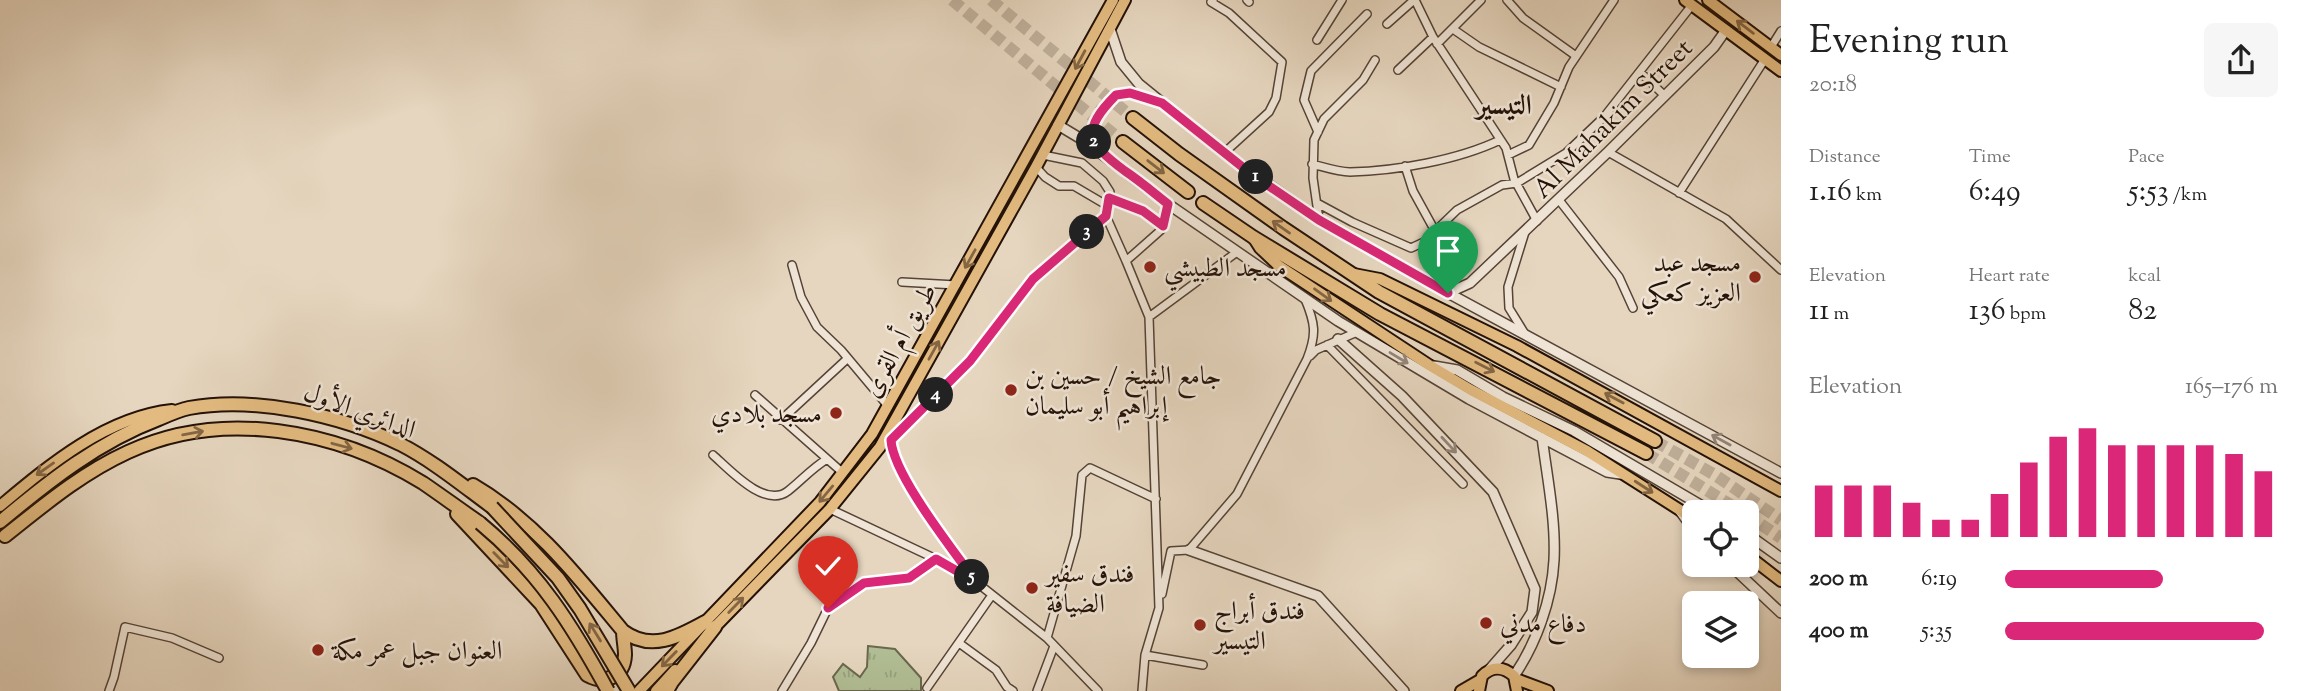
<!DOCTYPE html>
<html lang="en">
<head>
<meta charset="utf-8">
<style>
	:root { --surface:#fff; --page:#f6f6f6; --text:#222; --muted:#767676; --accent:#db2777 }
	body { margin:0; font-family:"Sorts Mill Goudy",Amiri,serif; background:var(--page); color:var(--text); height:100vh; display:flex; flex-direction:column; font-size:26px; white-space:nowrap }
	* { box-sizing:border-box; margin:0 }
	p { font-size:23px; color:var(--muted) }
	.icon { flex:none; width:38px; height:38px; fill:none; stroke:currentColor; stroke-width:2; stroke-linecap:round; stroke-linejoin:round }
	.map { position:relative; flex:1; overflow:hidden }
	.details { display:flex; flex-direction:column; background:var(--surface); width:525px }
	.details>* { flex:none }
	.buttons { position:absolute; left:1682px; top:500px; display:grid; gap:14px }
	.buttons a { display:grid; place-items:center; width:77px; height:77px; border-radius:10px; background:var(--surface); box-shadow:0 4px 10px #0003; font-size:35px }
	.pin { position:absolute; display:grid; place-items:center; width:60px; height:60px; color:#fff; margin:-72px -30px; border-radius:50% 50% 50% 0; rotate:-45deg; box-shadow:0 0 7px #0007 }
	.pin .icon { rotate:45deg }
	.km { position:absolute; width:35px; height:35px; margin:-18px; border-radius:50%; background:#222; color:#fff; font-size:19px; line-height:35px; text-align:center }
	.round { display:grid; place-items:center; flex:none; width:74px; height:74px; border-radius:10px; background:var(--page) }
	.summary { display:flex; align-items:center; justify-content:space-between; height:119px; padding:0 28px }
	h1 { font-size:38px; font-weight:600; line-height:52px }
	.figures { display:grid; grid-template-columns:repeat(3,1fr); gap:10px; height:119px; padding:7px 28px }
	.figures div { display:grid; align-content:center }
	.figures b { font-size:30px; font-weight:600 }
	.figures small { font-size:19px; font-weight:400 }
	.figures p { font-size:19px }
	.chart { height:196px; padding:14px 28px }
	.chart p { display:flex; justify-content:space-between }
	.chart svg { width:100%; height:126px; margin-top:7px; stroke:var(--accent); stroke-width:6 }
	ul { padding:0 28px; list-style:none; font-size:23px }
	li { display:grid; grid-template-columns:112px 84px 1fr; align-items:center; height:52px }
	li i { height:18px; border-radius:9px; background:var(--accent) }
	main { display:flex; flex:1; min-height:0 }
	.map>svg:first-child { display:block }
</style>
</head>
<body>
<main>
<div class="map">
<svg width="1781" height="691" viewBox="0 0 1781 691">
	<defs>
		<pattern id="grass-tufts" width="24" height="20" patternUnits="userSpaceOnUse" patternTransform="scale(1.75)"><rect width="24" height="20" fill="#b1be95"/><path d="M3 7l-1-3M5 7V3M7 7l1-3M15 17l-1-3M17 17v-4M19 17l1-3" fill="none" stroke="#98a27f"/></pattern>
	</defs>
	<rect width="100%" height="100%" fill="#e6d6bf"/>
	<filter id="stains"><feTurbulence type="fractalNoise" baseFrequency=".00286" numOctaves="4"/><feColorMatrix values="0 0 0 0 .2 0 0 0 0 .09 0 0 0 0 .02 0 0 0 .5 -.17"/></filter>
	<radialGradient id="worn" r=".72"><stop offset=".6" stop-color="#630" stop-opacity="0"/><stop offset="1" stop-color="#630" stop-opacity=".3"/></radialGradient>
	<path fill="url(#grass-tufts)" stroke="#6a684e" stroke-width="2" d="M868 646 895 649 921 678V691H839L833 677 843 664 860 677 867 667Z"/>
	<g fill="none" stroke-linecap="round" stroke-linejoin="round">
		<path stroke="#bfaf9a" stroke-width="12" stroke-dasharray="12 6" stroke-linecap="butt" d="M952 0 1123 142
			M991 0 1133 118
			M1655 441 1715 475 1781 520
			M1646 453 1744 513
			M1746 514 1781 538"/>
		<defs>
			<path id="minor" d="M1213 0 1211 2 1229 13 1282 62 1276 98 1269 112 1224 153
				M1247 0 1249 2
				M1415 0 1433 37 1506 148 1514 179 1537 221
				M1507 0 1523 18 1576 56
				M1387 24 1414 0
				M1453 29 1479 47 1561 87
				M1317 40 1342 0
				M1437 44 1481 0
				M1771 47 1781 31
				M1398 70 1433 37
				M1640 72 1665 96
				M1318 132 1304 100 1311 71 1367 14
				M1608 152 1726 219 1781 270
				M1508 155 1529 145 1554 103 1569 67 1614 0
				M1312 164C1324 167 1338 172 1350 172 1396 171 1458 160 1500 140
				M1405 166 1413 191 1435 231
				M1036 167 1045 177 1059 186H1074L1108 206
				M1679 193 1765 59
				M1109 198 1143 211 1163 226
				M1559 200 1619 277 1633 308
				M1317 203 1352 222 1411 248 1424 242 1457 210 1502 185 1517 183 1566 153 1604 117 1692 5
				M1106 216 1126 261
				M1319 220 1313 178 1314 140 1324 119 1363 80 1375 60
				M1525 232 1508 287 1509 308 1525 334
				M792 265 801 297 817 327 841 350 888 406
				M902 282 956 285
				M1149 317 1126 261 1161 230 1168 204
				M1327 345 1463 484
				M1310 356 1316 350 1357 332
				M755 395 843 473
				M781 420 847 359
				M891 437C894 478 950 544 974 579
				M891 440 970 361 1033 280 1106 216 1110 192 1103 181 1082 163 1043 155
				M713 455C730 470 765 509 788 491 802 480 811 469 827 459
				M830 509 936 559 976 582 1047 638 1098 691
				M1162 594 1171 551 1189 550 1237 494 1307 359C1317 334 1315 323 1305 299
				M1047 638 1076 536 1082 475 1090 468 1156 499
				M959 643 996 670 1007 687 1013 691
				M1145 655 1203 665
				M927 688 992 595
				M109 691 114 677 125 627 172 638 219 658
				M782 691 811 643 828 608 864 583 909 578 936 559
				M1037 691 1054 646
				M1142 691 1145 655 1159 608 1149 317 1237 252"/>
			<path id="tertiary" d="M1110 29 1121 62 1139 84 1224 153 1319 220 1448 293 1781 473
				M1116 95 1130 93 1157 101
				M1058 125 1083 140 1168 204 1338 321 1469 399 1607 472 1620 474
				M1448 293 1470 283 1608 152 1714 47 1726 30
				M1338 339 1402 396 1493 492 1535 589 1532 612 1511 645 1489 670
				M1434 366 1457 370 1503 397 1574 431 1714 513
				M1680 511 1694 530
				M1746 533 1781 558
				M1189 550 1318 596 1404 691
				M1730 565 1781 613
				M1514 676C1536 644 1552 600 1554 560 1556 520 1547 477 1542 437"/>
			<path id="primary" d="M1685 0 1781 71
				M1708 0 1781 55
				M1253 237 1260 248 1279 266 1429 365 1471 390 1587 451 1694 519
				M1354 274 1380 279 1517 346 1781 491
				M1746 554 1781 581
				M1516 679 1548 691"/>
			<path id="trunk" d="M0 506C49 465 106 417 172 410
				M710 632 830 509 880 447 1036 167 1125 0
				M639 691 820 502 872 434 1113 0
				M656 691 675 670
				M1461 691 1480 680
				M1479 691 1482 676C1492 666 1503 666 1514 676L1517 691"/>
			<path id="motorway" d="M1133 118 1179 154 1283 228 1379 292 1655 441
				M1123 142 1188 192
				M1203 203 1253 237 1380 314 1646 453
				M473 485C535 521 578 577 623 631 651 652 678 637 705 622
				M457 514 541 604 587 675C605 685 624 677 625 655 625 647 623 639 623 631
				M0 522C49 481 98 442 159 419 168 415 179 410 189 408 255 396 340 415 400 444 433 461 462 485 492 507
				M5 536C44 505 82 473 128 452 222 408 337 430 423 483 442 496 461 510 480 523
				M667 691 672 682 715 627"/>
		</defs>
		<use href="#minor" stroke="#544336" stroke-width="10"/>
		<use href="#tertiary" stroke="#544336" stroke-width="12"/>
		<use href="#primary" stroke="#241208" stroke-width="14"/>
		<use href="#trunk" stroke="#241208" stroke-width="14"/>
		<use href="#motorway" stroke="#241208" stroke-width="16"/>
		<use href="#minor" stroke="#efe4d5" stroke-width="7"/>
		<use href="#tertiary" stroke="#efe4d5" stroke-width="9"/>
		<use href="#primary" stroke="#e3bb80" stroke-width="10"/>
		<use href="#trunk" stroke="#e3bb80" stroke-width="10"/>
		<use href="#motorway" stroke="#e3bb80" stroke-width="12"/>
		<defs>
			<path id="tertiary-bridge" d="M1092 129 1101 110 1116 95"/>
			<path id="motorway-bridge" d="M492 507 558 578 580 609 629 691
				M480 523C539 572 572 625 608 691"/>
		</defs>
		<use href="#tertiary-bridge" stroke="#544336" stroke-width="12" stroke-linecap="butt"/>
		<use href="#motorway-bridge" stroke="#241208" stroke-width="16" stroke-linecap="butt"/>
		<use href="#tertiary-bridge" stroke="#efe4d5" stroke-width="9"/>
		<use href="#motorway-bridge" stroke="#e3bb80" stroke-width="12"/>
	</g>
	<defs><path id="oneway-shaft" d="M-6 0H5M1.5-3L5.5 0L1.5 3" fill="none" stroke-width="1.6" stroke-linecap="round" stroke-linejoin="round" transform="scale(1.75)"/></defs>
	<g stroke="#846644">
		<use href="#oneway-shaft" transform="translate(1745 27) rotate(-143)"/>
		<use href="#oneway-shaft" transform="translate(1080 60) rotate(118)"/>
		<use href="#oneway-shaft" transform="translate(1156 167) rotate(38)"/>
		<use href="#oneway-shaft" transform="translate(1281 227) rotate(-145)"/>
		<use href="#oneway-shaft" transform="translate(970 259) rotate(119)"/>
		<use href="#oneway-shaft" transform="translate(1323 295) rotate(36)"/>
		<use href="#oneway-shaft" transform="translate(934 350) rotate(-61)"/>
		<use href="#oneway-shaft" transform="translate(1485 367) rotate(27)"/>
		<use href="#oneway-shaft" transform="translate(1614 398) rotate(-152)"/>
		<use href="#oneway-shaft" transform="translate(193 433) rotate(-10)"/>
		<use href="#oneway-shaft" transform="translate(342 446) rotate(15)"/>
		<use href="#oneway-shaft" transform="translate(45 469) rotate(145)"/>
		<use href="#oneway-shaft" transform="translate(1644 487) rotate(33)"/>
		<use href="#oneway-shaft" transform="translate(826 494) rotate(130)"/>
		<use href="#oneway-shaft" transform="translate(501 560) rotate(46)"/>
		<use href="#oneway-shaft" transform="translate(736 605) rotate(-46)"/>
		<use href="#oneway-shaft" transform="translate(595 632) rotate(-122)"/>
		<use href="#oneway-shaft" transform="translate(669 659) rotate(134)"/>
	</g>
	<g stroke="#948679">
		<use href="#oneway-shaft" transform="translate(1399 358) rotate(31)"/>
		<use href="#oneway-shaft" transform="translate(1721 440) rotate(-151)"/>
		<use href="#oneway-shaft" transform="translate(1449 445) rotate(47)"/>
	</g>
	<g fill="none" stroke-linecap="round" stroke-linejoin="round">
		<defs>
			<path id="route" d="M828 608 864 583 909 578 936 559 976 582C954 551 893 475 891 440L970 361 1033 279 1106 216 1109 198 1143 211 1163 226 1168 204C1154 193 1140 181 1125 171 1087 143 1081 130 1116 95L1130 93 1162 103 1250 173 1319 220 1448 293"/>
		</defs>
		<use href="#route" stroke="#fff" stroke-width="14"/>
		<use href="#route" stroke="#db2777" stroke-width="9"/>
	</g>
	<g fill="#8f2418" stroke="#efe4d5" stroke-width="2.5">
		<circle cx="1150" cy="267" r="7"/>
		<circle cx="1755" cy="277" r="7"/>
		<circle cx="1011" cy="390" r="7"/>
		<circle cx="836" cy="413" r="7"/>
		<circle cx="1032" cy="588" r="7"/>
		<circle cx="1486" cy="623" r="7"/>
		<circle cx="1200" cy="625" r="7"/>
		<circle cx="318" cy="650" r="7"/>
	</g>
	<g text-anchor="middle" stroke-width="5" stroke-linejoin="round" paint-order="stroke">
		<g font-size="26" fill="#241208" stroke="#efe4d5">
			<text transform="translate(1612 118) rotate(-45)" y="9">Al Mahakim Street</text>
			<text transform="translate(899 340) rotate(-61)" y="9">طريق أم القرى</text>
			<text transform="translate(360 410) rotate(20)" y="9">الدائري الأول</text>
		</g>
		<g font-size="26" fill="#241208" stroke="#efe4d5" text-anchor="start">
			<text x="1741" y="271" text-anchor="end">مسجد عبد<tspan x="1741" dy="30">العزيز كعكي</tspan></text>
			<text x="1164" y="276">مسجد الطبيشي</text>
			<text x="1025" y="384">جامع الشيخ / حسين بن<tspan x="1025" dy="30">إبراهيم أبو سليمان</tspan></text>
			<text x="822" y="422" text-anchor="end">مسجد بلادي</text>
			<text x="1046" y="582">فندق سفير<tspan x="1046" dy="30">الضيافة</tspan></text>
			<text x="1214" y="619">فندق أبراج<tspan x="1214" dy="30">التيسير</tspan></text>
			<text x="1500" y="632">دفاع مدني</text>
			<text x="332" y="659">العنوان جبل عمر مكة</text>
		</g>
		<g font-size="28" font-weight="bold" fill="#241208" stroke="#efe4d5">
			<text x="1504" y="114">التيسير</text>
		</g>
	</g>
	<rect width="100%" height="100%" filter="url(#stains)"/>
	<rect width="100%" height="100%" fill="url(#worn)"/>
</svg>
<div class="buttons">
<a><svg class="icon" aria-label="locate" viewBox="0 0 24 24"><circle cx="12" cy="12" r="6"/><path d="M12 2v4M12 18v4M2 12h4M18 12h4"/></svg></a>
<a><svg class="icon" aria-label="layers" viewBox="0 0 24 24"><path d="M12 4l9 5-9 5-9-5zM3 14l9 5 9-5"/></svg></a>
</div>
<div class="pin" style="left:1448px;top:293px;background:#1e9e55"><svg class="icon" aria-label="arrive" viewBox="0 0 24 24"><path d="M6 21V4h12l-3 4 3 4H6"/></svg></div>
<div class="pin" style="left:828px;top:608px;background:#d93025"><svg class="icon" aria-label="check" viewBox="0 0 24 24"><path d="M5 12l5 5 9-10"/></svg></div>
<b class="km" style="left:1256px;top:177px">1</b>
<b class="km" style="left:1094px;top:142px">2</b>
<b class="km" style="left:1087px;top:232px">3</b>
<b class="km" style="left:936px;top:395px">4</b>
<b class="km" style="left:972px;top:577px">5</b>
</div>
<section class="details">
<div class="summary"><div><h1>Evening run</h1><p>20:18</p></div><a class="round"><svg class="icon" aria-label="share" viewBox="0 0 24 24"><path d="M12 15V3M7 8l5-5 5 5M5 13v7h14v-7"/></svg></a></div>
<div class="figures">
<div><p>Distance</p><b>1.16<small> km</small></b></div>
<div><p>Time</p><b>6:49</b></div>
<div><p>Pace</p><b>5:53<small> /km</small></b></div>
</div>
<div class="figures">
<div><p>Elevation</p><b>11<small> m</small></b></div>
<div><p>Heart rate</p><b>136<small> bpm</small></b></div>
<div><p>kcal</p><b>82</b></div>
</div>
<div class="chart"><p><span>Elevation</span>165–176 m</p>
<svg viewBox="0 0 160 44" preserveAspectRatio="none"><path d="M5 44V26M15 44V26M25 44V26M35 44V32M45 44V38M55 44V38M65 44V29M75 44V18M85 44V9M95 44V6M105 44V12M115 44V12M125 44V12M135 44V12M145 44V15M155 44V21"/></svg>
</div>
<ul>
<li><b>200 m</b>6:19<i style="width:58%"></i></li>
<li><b>400 m</b>5:35<i style="width:95%"></i></li>
</ul>
</section>
</main>
</body>
</html>
